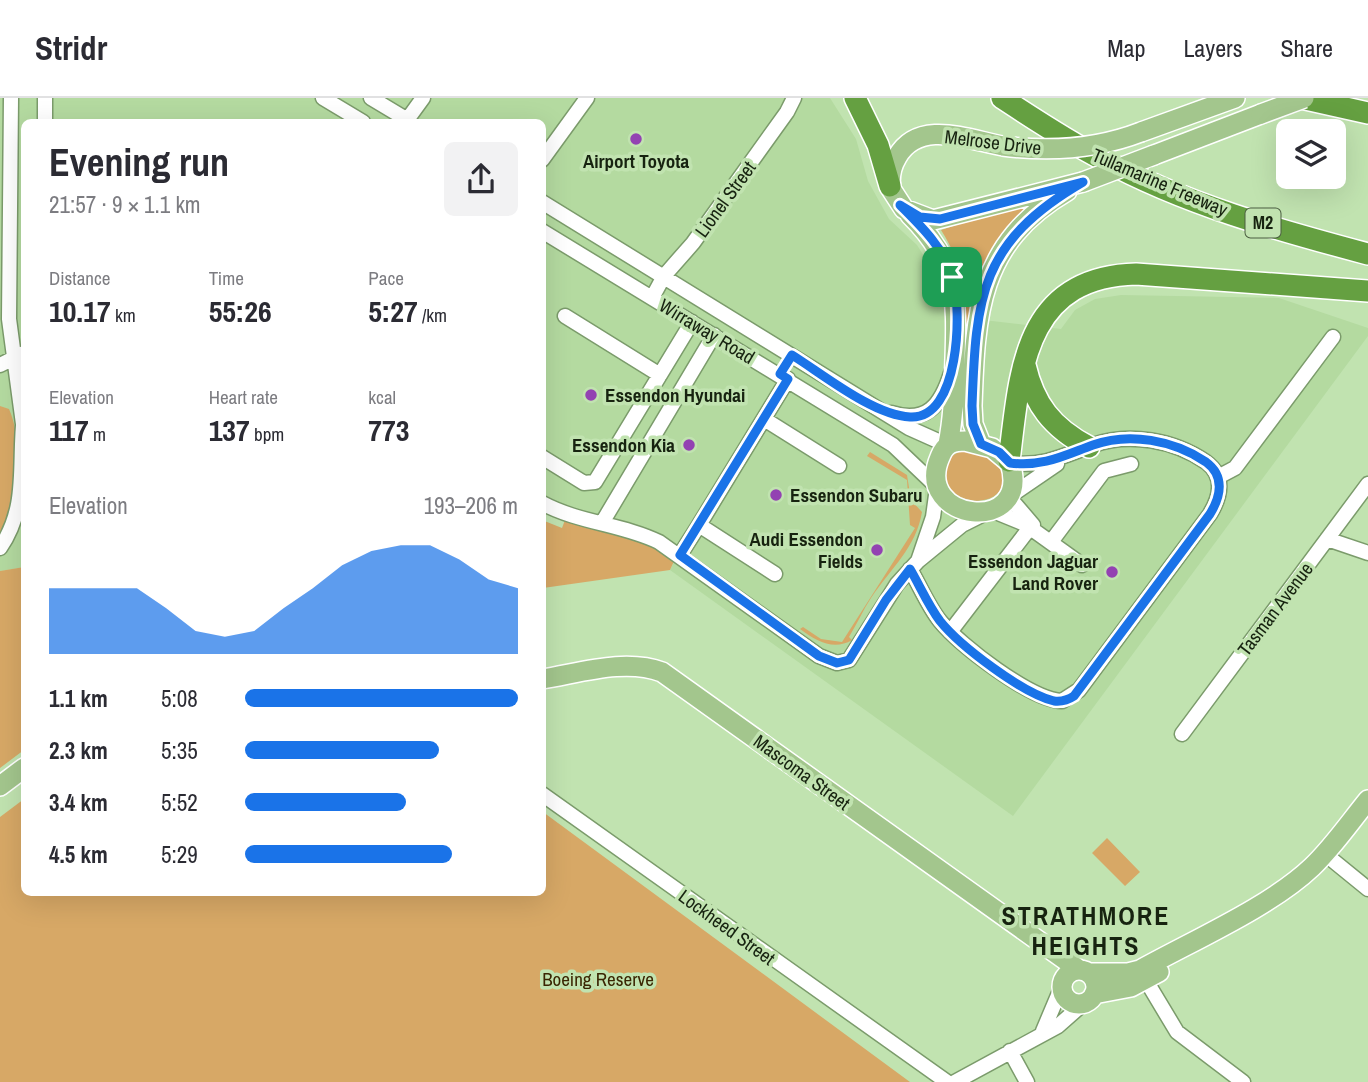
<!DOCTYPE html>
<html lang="en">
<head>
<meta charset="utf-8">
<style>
	:root { --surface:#fff; --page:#f2f2f3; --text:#2b2b33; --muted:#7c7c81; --line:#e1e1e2; --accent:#1a73e8 }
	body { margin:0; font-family:"Archivo Narrow",sans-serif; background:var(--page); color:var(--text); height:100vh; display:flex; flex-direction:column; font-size:26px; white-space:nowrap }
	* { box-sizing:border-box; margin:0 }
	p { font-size:23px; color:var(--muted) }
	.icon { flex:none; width:38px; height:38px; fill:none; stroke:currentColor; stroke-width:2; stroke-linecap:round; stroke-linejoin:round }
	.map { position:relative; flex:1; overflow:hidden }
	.side { position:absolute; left:21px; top:21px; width:525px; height:777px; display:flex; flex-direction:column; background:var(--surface); border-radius:10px; box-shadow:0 7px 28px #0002 }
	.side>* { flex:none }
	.buttons { position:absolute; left:1276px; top:21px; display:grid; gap:14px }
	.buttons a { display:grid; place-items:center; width:70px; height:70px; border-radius:10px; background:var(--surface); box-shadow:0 7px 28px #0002; font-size:35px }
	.pin { position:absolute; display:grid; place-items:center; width:60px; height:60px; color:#fff; margin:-30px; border-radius:14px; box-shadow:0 4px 10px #0006 }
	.round { display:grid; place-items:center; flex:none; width:74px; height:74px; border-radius:10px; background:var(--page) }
	.head { display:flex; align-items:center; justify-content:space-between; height:119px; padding:0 28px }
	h1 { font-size:38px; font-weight:800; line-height:52px }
	.stats { display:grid; grid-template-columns:repeat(3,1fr); gap:10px; height:119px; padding:7px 28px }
	.stats div { display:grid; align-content:center }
	.stats b { font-size:30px; font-weight:800 }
	.stats small { font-size:19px; font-weight:400 }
	.stats p { font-size:19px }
	.chart { height:196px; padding:14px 28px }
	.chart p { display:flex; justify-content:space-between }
	.chart svg { width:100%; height:126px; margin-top:7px; fill:var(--accent); opacity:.7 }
	ul { padding:0 28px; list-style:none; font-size:23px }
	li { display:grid; grid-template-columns:112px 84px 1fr; align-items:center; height:52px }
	li i { height:18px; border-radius:9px; background:var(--accent) }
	header { display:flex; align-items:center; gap:42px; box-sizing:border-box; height:98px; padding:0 35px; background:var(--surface); border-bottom:2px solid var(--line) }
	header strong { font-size:33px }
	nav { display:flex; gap:38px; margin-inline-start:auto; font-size:24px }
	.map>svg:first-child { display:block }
</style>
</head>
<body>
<header>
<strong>Stridr</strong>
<nav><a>Map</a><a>Layers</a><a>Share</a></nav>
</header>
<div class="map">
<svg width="1368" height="984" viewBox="0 0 1368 984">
	<rect width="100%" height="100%" fill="#c1e3b0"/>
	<path fill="#b4daa0" d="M0 0H830L856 41 868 83 889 121 917 147 945 192 949 218 1061 231 1075 212 1095 201 1121 197 1279 200 1368 230V238L1013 718 670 472 675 462 543 411 542 24H24V469L0 473Z"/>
	<path fill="#d7a866" d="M1033 108 971 234 964 231C969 193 961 164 941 132L987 117Z
		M0 308 9 311C24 344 18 405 0 436Z
		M968 352 987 357 1003 374C1011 416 936 410 947 368 949 357 957 354 968 352Z
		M870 354 907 377 911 402 922 414C916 450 891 470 871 500 863 512 857 526 849 539L852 542C834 553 816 543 800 531L803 529 821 541 842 544 915 430 910 427 907 382 867 358Z
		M542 422 562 430 565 422 638 441 675 461 670 472 543 490Z
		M24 469V652L0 670V473Z
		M24 701V794H542L543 714 910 984H0V719Z
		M1107 740 1140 774 1125 788 1092 755Z"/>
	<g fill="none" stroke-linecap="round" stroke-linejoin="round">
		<defs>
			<path id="minor" d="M11 0 9 221 23 326
				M323 0 363 24
				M371 0 411 24
				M407 22 423 0
				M45 24V0
				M542 62 587 0
				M542 104 909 330 947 347
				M542 133 893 347 935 387
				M652 200 664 178 693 145 787 14 794 0
				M565 218 660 277
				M0 267 24 255
				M891 315C927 326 941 307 951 275
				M764 321 839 368
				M542 359 584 385 595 384 692 224
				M1218 379 1235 370 1333 239
				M1010 398 1057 366
				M1009 399 1033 427
				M542 405C579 425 622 426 659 444L819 558 837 565 849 562 897 486 918 463 962 427 984 416
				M993 413 1025 426 1082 467
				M602 425 714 237
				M1327 441 1368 455
				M1051 444 1104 373 1131 366
				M0 450C29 408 18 365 24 317
				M680 457 699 427
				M918 463 933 419 937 390
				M910 471C920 488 928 508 940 523 961 548 1031 602 1062 603L1079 592 1210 416C1221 398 1225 378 1206 364 1174 342 1129 334 1093 347 1063 358 1043 369 1010 365
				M775 476 699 427 788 281
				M950 534 1032 427
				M1182 636 1368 386
				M542 696 947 984
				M1325 756 1368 791
				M1141 874 1177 934 1243 984
				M1043 933 1062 888
				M1010 953 1027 984
				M955 984 1058 928 1084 905"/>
			<path id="major" d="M1141 34 1235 0
				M1003 48C969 42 919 20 897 59 891 69 889 79 891 91L904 111 933 122 1083 84
				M1154 57 1261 16
				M910 117C957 163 957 199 955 260 954 289 954 317 948 346
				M965 343 992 350 1010 365C1033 438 912 424 940 359 945 346 952 343 965 343Z
				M981 346 973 326 972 308C975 216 978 145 1067 93
				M542 581C580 575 625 560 662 574L1078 871
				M0 688 24 670
				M1062 889a17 17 0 1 1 34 0a17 17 0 1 1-34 0Z
				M1090 875H1128L1140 872C1192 843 1270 809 1312 769 1333 749 1350 724 1368 702
				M1094 896 1131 889 1159 874"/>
			<path id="highway" d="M855 0 878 47 890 88
				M1002 0C1034 21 1067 43 1102 61 1184 106 1278 132 1368 156
				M1301 0 1368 15
				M1025 267C1034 306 1052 330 1089 349
				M1009 363C1020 276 1022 179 1136 176L1368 193"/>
		</defs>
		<use href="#minor" stroke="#7b9b6b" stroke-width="17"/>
		<use href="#major" stroke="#fff" stroke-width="22"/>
		<use href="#highway" stroke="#fff" stroke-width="24"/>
		<use href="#minor" stroke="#fff" stroke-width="14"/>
		<use href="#major" stroke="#a3c68d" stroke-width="19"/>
		<use href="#highway" stroke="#65a041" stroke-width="21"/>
		<defs>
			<path id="major-bridge" d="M1261 16 1304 0
				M1003 48C1050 54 1097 51 1141 34
				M1083 84 1154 57"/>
		</defs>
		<use href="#major-bridge" stroke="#fff" stroke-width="22" stroke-linecap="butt"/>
		<use href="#major-bridge" stroke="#a3c68d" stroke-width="19"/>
	</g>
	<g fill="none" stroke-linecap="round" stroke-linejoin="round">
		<defs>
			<path id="route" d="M1083 84C980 144 976 198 972 308L973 326 981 346 999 354 1010 365C1043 369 1063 358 1093 347 1129 334 1174 342 1206 364 1225 378 1221 398 1210 416L1074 598C1068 602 1062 604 1054 603 1022 595 960 548 940 523 928 507 920 488 910 471L886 502 849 562 837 565 819 558 680 457 788 281 780 276 792 257C824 277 873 317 910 319 960 322 962 212 953 180 944 150 921 128 900 107L920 119 940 121Z"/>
		</defs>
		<use href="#route" stroke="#fff" stroke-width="14"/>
		<use href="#route" stroke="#1a73e8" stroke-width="9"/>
	</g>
	<g fill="#9342b2" stroke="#c1e3b0" stroke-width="2.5">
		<circle cx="636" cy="41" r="7"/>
		<circle cx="591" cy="297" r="7"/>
		<circle cx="689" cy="347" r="7"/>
		<circle cx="776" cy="397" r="7"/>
		<circle cx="877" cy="452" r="7"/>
		<circle cx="1112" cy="474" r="7"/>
	</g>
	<g text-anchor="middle" stroke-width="7" stroke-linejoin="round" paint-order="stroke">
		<rect fill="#c1e3b0" stroke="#4a5d40" stroke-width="2" x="1245.5" y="110.5" width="35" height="29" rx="5"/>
		<g font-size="18" font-weight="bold" fill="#172310">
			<text x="1263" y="131">M2</text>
		</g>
		<g font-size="19" fill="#172310" stroke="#c1e3b0">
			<text transform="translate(993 44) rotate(7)" y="7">Melrose Drive</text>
			<text transform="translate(1160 84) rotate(23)" y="7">Tullamarine Freeway</text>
			<text transform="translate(725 101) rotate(-54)" y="7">Lionel Street</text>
			<text transform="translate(707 233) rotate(31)" y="7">Wirraway Road</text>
			<text transform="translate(1275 511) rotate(-53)" y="7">Tasman Avenue</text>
			<text transform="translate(802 674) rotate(36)" y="7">Mascoma Street</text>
			<text transform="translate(727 829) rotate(36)" y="7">Lockheed Street</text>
		</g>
		<g font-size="19" font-weight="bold" fill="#172310" stroke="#c1e3b0" text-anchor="end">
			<text x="636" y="70" text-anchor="middle">Airport Toyota</text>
			<text x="605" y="304" text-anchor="start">Essendon Hyundai</text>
			<text x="675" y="354">Essendon Kia</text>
			<text x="790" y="404" text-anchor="start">Essendon Subaru</text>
			<text x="863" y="448">Audi Essendon<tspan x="863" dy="22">Fields</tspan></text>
			<text x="1098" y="470">Essendon Jaguar<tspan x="1098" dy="22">Land Rover</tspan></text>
		</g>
		<g font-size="19" fill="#3a2502" stroke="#c1e3b0">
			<text x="598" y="888">Boeing Reserve</text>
		</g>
		<g font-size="26" font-weight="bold" letter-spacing="2" fill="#172310" stroke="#c1e3b0">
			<text x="1086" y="827">STRATHMORE<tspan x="1086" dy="30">HEIGHTS</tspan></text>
		</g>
	</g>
</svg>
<div class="buttons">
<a><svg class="icon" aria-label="layers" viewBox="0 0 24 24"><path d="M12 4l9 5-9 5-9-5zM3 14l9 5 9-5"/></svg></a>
</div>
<div class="pin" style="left:952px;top:179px;background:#1e9e55"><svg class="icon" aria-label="arrive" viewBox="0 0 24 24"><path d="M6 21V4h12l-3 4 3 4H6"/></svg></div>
<section class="side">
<div class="head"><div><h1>Evening run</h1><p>21:57 · 9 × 1.1 km</p></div><a class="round"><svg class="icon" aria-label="share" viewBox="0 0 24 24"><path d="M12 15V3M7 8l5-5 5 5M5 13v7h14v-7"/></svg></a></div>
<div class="stats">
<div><p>Distance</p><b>10.17<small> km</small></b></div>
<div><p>Time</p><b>55:26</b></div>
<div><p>Pace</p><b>5:27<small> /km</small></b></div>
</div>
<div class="stats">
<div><p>Elevation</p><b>117<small> m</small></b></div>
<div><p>Heart rate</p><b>137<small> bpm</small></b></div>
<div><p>kcal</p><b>773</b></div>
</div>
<div class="chart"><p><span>Elevation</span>193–206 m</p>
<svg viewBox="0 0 160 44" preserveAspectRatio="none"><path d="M0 44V21L10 21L20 21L30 21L40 28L50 36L60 38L70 36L80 28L90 21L100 13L110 8L120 6L130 6L140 11L150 18L160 21V44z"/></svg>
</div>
<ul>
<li><b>1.1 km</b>5:08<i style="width:100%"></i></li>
<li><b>2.3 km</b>5:35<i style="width:71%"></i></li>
<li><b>3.4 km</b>5:52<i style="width:59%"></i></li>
<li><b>4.5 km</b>5:29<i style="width:76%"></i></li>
</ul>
</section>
</div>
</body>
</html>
